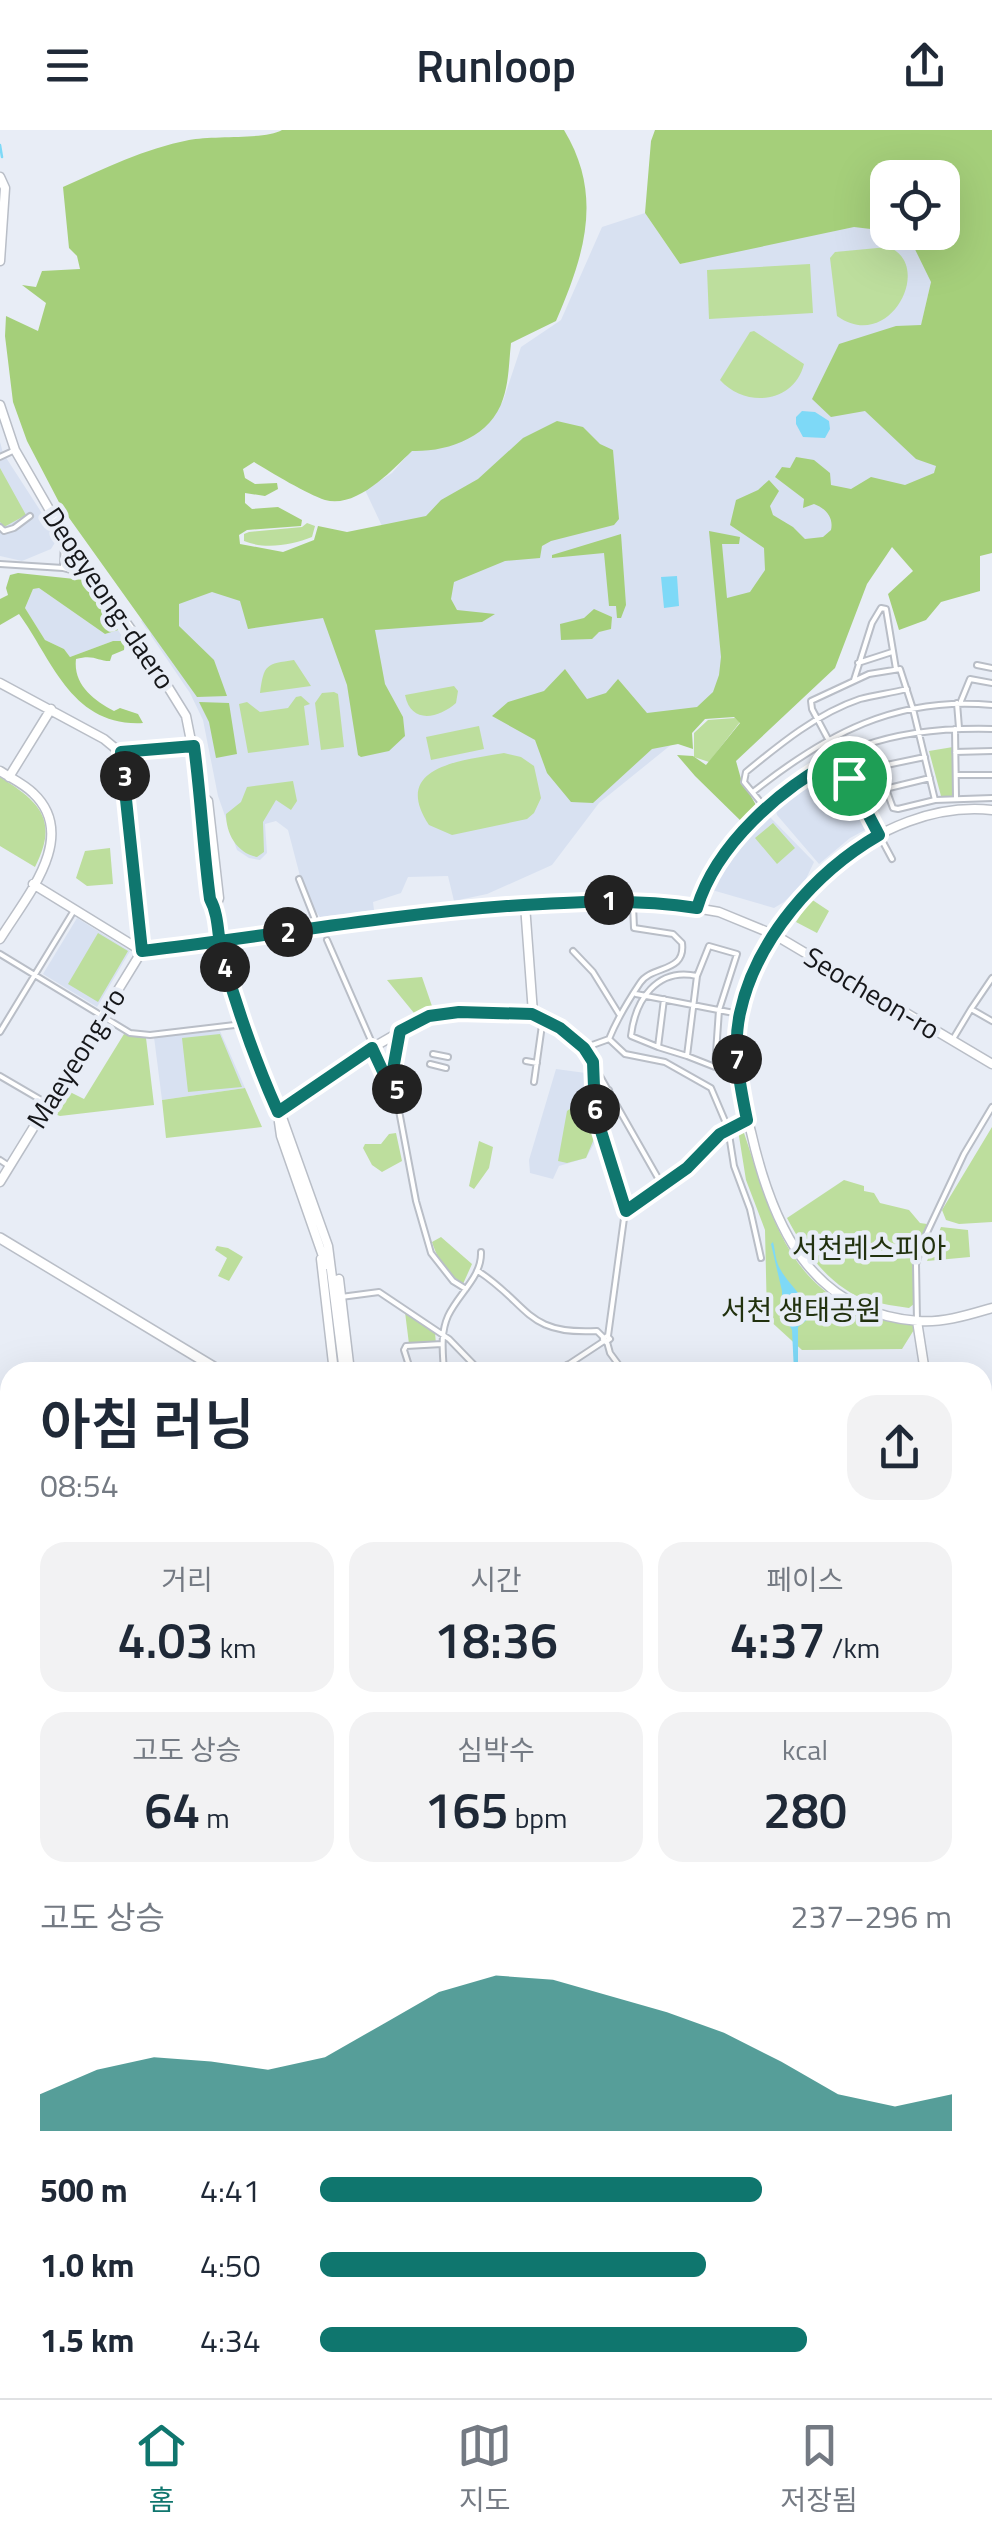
<!DOCTYPE html>
<html lang="ko">
<head>
<meta charset="utf-8">
<style>
	:root { --surface:#fff; --page:#f2f2f3; --text:#1f2937; --muted:#747a83; --line:#e0e1e3; --accent:#0f766e }
	body { margin:0; font-family:"Titillium Web","Noto Sans KR",sans-serif; background:var(--page); color:var(--text); height:100vh; display:flex; flex-direction:column; font-size:38px; white-space:nowrap }
	* { box-sizing:border-box; margin:0 }
	p { font-size:32px; color:var(--muted) }
	.icon { flex:none; width:55px; height:55px; fill:none; stroke:currentColor; stroke-width:2; stroke-linecap:round; stroke-linejoin:round }
	.map { position:relative; flex:1; overflow:hidden }
	.side { position:absolute; left:0px; top:1232px; width:992px; height:1038px; display:flex; flex-direction:column; background:var(--surface); border-radius:30px 30px 0 0; box-shadow:0 10px 40px #0002 }
	.side>* { flex:none }
	.buttons { position:absolute; left:870px; top:30px; display:grid; gap:20px }
	.buttons a { display:grid; place-items:center; width:90px; height:90px; border-radius:20px; background:var(--surface); box-shadow:0 10px 40px #0002; font-size:50px }
	.pin { position:absolute; display:grid; place-items:center; width:85px; height:85px; color:#fff; margin:-42px; border:5px solid #fff; border-radius:50%; box-shadow:0 2px 10px #0007 }
	.km { position:absolute; width:50px; height:50px; margin:-25px; border-radius:50%; background:#222; color:#fff; font-size:28px; line-height:50px; text-align:center }
	.round { display:grid; place-items:center; flex:none; width:105px; height:105px; border-radius:30px; background:var(--page) }
	.headline { display:flex; align-items:center; justify-content:space-between; height:170px; padding:0 40px }
	h1 { font-size:55px; font-weight:600; line-height:75px }
	.metrics { display:grid; grid-template-columns:repeat(3,1fr); gap:15px; height:170px; padding:10px 40px }
	.metrics div { display:grid; align-content:center; border-radius:25px; background:var(--page); text-align:center }
	.metrics b { font-size:50px; font-weight:600 }
	.metrics small { font-size:28px; font-weight:400 }
	.metrics p { font-size:28px }
	.chart { height:280px; padding:20px 40px }
	.chart p { display:flex; justify-content:space-between }
	.chart svg { width:100%; height:180px; margin-top:10px; fill:var(--accent); opacity:.7 }
	ul { padding:0 40px; list-style:none; font-size:32px }
	li { display:grid; grid-template-columns:160px 120px 1fr; align-items:center; height:75px }
	li i { height:25px; border-radius:12px; background:var(--accent) }
	header { display:flex; justify-content:space-between; align-items:center; height:130px; padding:0 40px; background:var(--surface); font-size:45px; font-weight:600 }
	.tab-bar { display:flex; justify-content:space-around; align-items:center; height:140px; border-top:2px solid var(--line); background:var(--surface); font-size:28px; color:var(--muted) }
	.tab-bar a { display:grid; justify-items:center; gap:5px }
	.tab-bar .active { color:var(--accent) }
	.map>svg:first-child { display:block }
</style>
</head>
<body>
<header><svg class="icon" aria-label="menu" viewBox="0 0 24 24"><path d="M4 6h16M4 12h16M4 18h16"/></svg>Runloop<svg class="icon" aria-label="share" viewBox="0 0 24 24"><path d="M12 15V3M7 8l5-5 5 5M5 13v7h14v-7"/></svg></header>
<div class="map">
<svg width="992" height="2268" viewBox="0 0 992 2268">
	<rect width="100%" height="100%" fill="#e8edf6"/>
	<path fill="#d8e1f1" d="M645 83 680 134 849 94 887 99 888 102 901 103 915 109 931 152 920 200 947 330 720 555 677 610 599 673 552 735 487 764 454 771 448 746 408 747 401 763 373 772 374 780 320 787 312 776 300 746 288 700 276 691 265 694 267 723 260 730 249 728 237 720 218 666 203 590 190 563 141 491 179 462 382 396 365 360 392 343 412 320 486 295 503 271 521 217 561 190 602 97Z
		M0 312 3 323 58 408 51 419 22 431 0 426Z
		M39 458 105 504 118 500 125 511H113L70 527 64 519 45 510 25 478 33 459Z
		M835 635 847 651 867 693V699L850 708 819 734 777 685 775 676 810 647Z
		M768 685 814 732 805 751 784 772 774 778 712 760 710 754 715 744 732 719Z
		M77 788 130 821 97 877 43 844Z
		M220 901 245 958 162 970 154 907Z
		M556 939 593 944 595 1012 586 1028 559 1036 553 1049 530 1043 529 1030Z
		M992 1839V1913H984L983 1849Z
		M992 2033V2094L983 2095V2038Z
		M0 2176 10 2181V2260H174L191 2268H0Z
		M992 2244V2268H950L958 2260H982L983 2246Z"/>
	<path fill="#bdde9d" d="M888 117C935 134 890 224 837 186L830 128 835 122Z
		M810 134 813 183 709 189 707 140Z
		M754 201 804 234C794 274 745 278 720 250L750 202Z
		M0 338 26 385 4 397 0 392Z
		M307 393 315 396 312 407C292 415 265 420 244 411V404L249 402 302 397Z
		M294 530 311 556 260 563C264 534 266 534 294 530Z
		M454 556 458 561 456 573C439 588 411 595 405 565Z
		M334 562 338 564 344 617 321 620 315 573 322 563Z
		M301 566 310 574 304 576 309 615 248 623 239 574 247 572 260 582 288 578 296 567Z
		M735 588 740 592 709 632 694 627V603L708 590Z
		M479 596 484 619 431 630 426 607Z
		M953 617V666H941L929 621Z
		M504 623 521 627 534 636 541 668 534 683 527 689 452 705 429 695C389 635 466 630 504 623Z
		M835 641 852 670 832 682 815 652Z
		M0 647C40 672 59 690 35 737L0 716Z
		M293 651 297 671 291 680 276 670 263 692 264 722 257 727C237 723 226 704 226 684L241 672 247 657Z
		M773 693 795 718 777 734 755 708Z
		M110 718 113 754 87 756 76 748 85 721Z
		M811 769 829 781 817 803 796 792Z
		M98 803 128 821 98 872 68 854Z
		M422 847 433 879 414 883 387 850Z
		M124 904 146 908 154 975 60 986 52 983 64 959 84 969Z
		M220 904 242 957 188 962 182 908Z
		M245 958 262 997 166 1008 162 970Z
		M574 976 595 979 599 997 586 1028 567 1033 558 1031 567 981Z
		M992 997V1092L959 1094 946 1090 942 1080Z
		M738 1000 744 1003C766 1066 780 1138 843 1173 865 1185 892 1189 917 1195L902 1219 802 1220 767 1188 765 1100 746 1050Z
		M396 1003 402 1031 382 1042 372 1035 363 1018 365 1014H381L389 1004Z
		M479 1011 493 1017 489 1038 474 1059 469 1056Z
		M844 1050 864 1056V1061L874 1063 880 1073 909 1080 920 1093 927 1094 913 1130 915 1173 909 1178C896 1176 882 1174 870 1171 832 1160 804 1121 787 1088Z
		M941 1097 968 1100 970 1127 927 1131Z
		M441 1107 472 1134 463 1154C447 1143 438 1131 432 1112Z
		M217 1116 228 1118 243 1127 229 1151 218 1146 227 1128 215 1120Z
		M405 1182 435 1202 436 1215 409 1214Z"/>
	<path fill="#a5cf7a" d="M282 0H564C604 66 584 126 556 191L511 213C509 231 509 252 503 269 491 307 448 322 412 321 392 340 357 379 325 370 307 364 272 343 254 332L243 339 245 348 255 354 277 353 278 359 265 366 245 363V373L252 379 278 377 302 390 301 396 247 400 239 405 240 414 283 422 314 410 318 396 347 402 426 386 441 370 478 349 523 308 557 291 583 297 600 314 613 320 619 389 614 395 551 411 542 416 540 428 505 431 454 452 451 469 457 480 495 484 482 492 375 500 385 554 403 587 405 606 389 621 361 627 358 625 347 555 323 488 248 499 240 471 212 462 179 474V496L214 530 227 566 197 567 62 378 27 311 13 272 5 206 6 186 38 201 46 173 22 155 36 157 42 141 80 139 77 126 69 118 63 57C105 38 144 19 189 10 213 5 265 10 282 0Z
		M655 0H992V423L980 426V461L941 472 926 490 899 500 888 464 913 441 892 417 867 454 835 538 736 631 741 649 760 682 745 695 695 646 677 625 693 626 706 635 740 593 734 587 705 589 692 603 693 619 678 614 652 619 593 673 571 672 547 643 535 610 492 586 508 572 544 561 565 539 587 569 606 563 618 549 647 583 697 577 713 562 719 545 721 527 709 401 740 407 739 414H722L727 468 750 462 765 440 764 418 730 395 736 370 758 360 769 350 779 361 770 376 773 385 793 397 805 409 823 407 831 400C834 387 825 378 814 374L803 378 804 369 775 347 782 337 790 338 796 327 814 330 830 343 831 355 851 359 871 347 905 355 934 343 936 336 916 329 865 281 831 287 812 269 839 214 896 196 921 195 931 152 908 105 896 103 942 102V48H888L887 101 854 97 680 134 645 83 651 11Z
		M621 404 626 475 621 488H617L616 476H609L604 423 552 428V425Z
		M18 443 84 450 118 500 105 504 39 458 33 459 25 478 45 510 64 519 70 527 113 511H125L124 520 112 525 110 531C97 531 94 524 76 529 73 554 93 570 114 581L120 578 138 584 143 593C71 597 52 529 19 484L0 495V469L8 465 6 458 10 445Z
		M594 479 612 487 611 499 599 502 592 509 561 510 560 494 584 488Z
		M199 572 229 573 237 624 216 628 209 592Z"/>
	<path fill="#7ed9f7" d="M802 281 815 282 829 291 830 299 825 308 803 307 796 294V287Z
		M677 446 679 476 664 478 661 447Z
		M773 1112C775 1119 775 1128 779 1137 790 1158 808 1166 808 1189L798 1197V1242H794L792 1200 782 1183V1161L771 1114Z"/>
	<g fill="none" stroke-linecap="round" stroke-linejoin="round">
		<path stroke="#7ed9f7" stroke-width="2.5" d="M0 15 2 27
			M982 1516 992 1522"/>
		<defs>
			<path id="street" d="M0 327 15 320
				M0 397 4 401 14 398 30 386
				M64 409 63 438 89 445
				M0 434 63 438
				M858 533 892 522
				M977 535 992 538
				M854 550 872 493 881 478 886 479 896 539
				M961 571 970 549 992 553
				M957 573 959 598
				M955 599 956 668
				M955 622 992 621
				M957 645H992
				M849 648 872 638 925 627
				M886 659 893 678 898 679 935 670 992 668
				M753 662C826 604 896 566 992 575
				M861 670 889 658 930 648
				M767 680 744 652 746 642C780 614 818 583 860 569 875 565 892 563 907 559
				M892 729 812 579 811 571 869 544 900 539 913 579 935 670
				M299 749 314 787
				M697 778C717 713 800 639 863 616 904 601 949 598 992 599
				M327 810 397 970 416 1071 431 1123 453 1151 466 1159
				M573 821 593 842 619 884
				M0 824 130 903 150 905 243 894
				M992 848 971 879 992 891
				M636 864 739 884
				M533 883 561 898 584 918 662 1055
				M0 902 73 782
				M609 909 625 924 665 932 711 958 728 998 734 1036 750 1079 761 1128
				M953 909 971 879
				M658 917 631 906C635 870 657 837 697 846L687 926 658 917 664 869
				M584 918 609 909C617 889 628 871 640 853 652 835 686 843 682 813L673 804 634 798 633 775
				M433 924 448 927
				M687 926 715 937 719 880 737 824 709 816 697 846
				M526 931 537 933
				M430 934 446 938
				M593 937 595 982 625 1081
				M715 937 735 941
				M0 946 48 974
				M534 952 543 888
				M397 959 393 945 399 905
				M397 970 411 965
				M594 971 609 960
				M0 1030 9 1036
				M478 1141C530 1175 525 1205 597 1201L603 1207
				M341 1167 379 1162 449 1209 481 1242
				M917 1191 916 1134 923 1111 964 1024 992 977
				M607 1206 610 1209 606 1212 603 1209Z
				M608 1206 625 1081 687 1037 720 1004 747 990
				M607 1212 610 1223 624 1242
				M567 1235 578 1242
				M411 1242 404 1220 406 1216 442 1214
				M444 1242C443 1223 440 1204 448 1186 458 1164 482 1147 481 1122
				M557 1242 604 1211
				M982 1613 992 1644
				M982 1658 992 1654
				M982 1697H992
				M982 1768 992 1773
				M0 1777 10 1785
				M4 1780 10 1771
				M982 1795 992 1789
				M982 1917 992 1916
				M982 2099 992 2098
				M334 2260 335 2268
				M732 2260 744 2263 762 2260
				M829 2260 830 2268
				M880 2260 885 2268"/>
			<path id="secondary" d="M0 47 5 58 0 131
				M0 275 15 320 64 405 142 515 186 586 202 666 208 671 219 768 215 779
				M0 553 104 609 121 623 194 616
				M0 641C11 648 24 654 33 663 80 707 25 768 0 809
				M9 647 51 579
				M202 666 199 681 209 769 215 779 221 823 243 894 283 990 328 1116 344 1242
				M992 680C879 668 764 776 740 882 731 922 741 964 751 1002 772 1094 810 1183 918 1191 943 1193 968 1185 992 1178
				M33 754 142 821 307 799
				M336 795 449 781 607 770 672 774 719 782 775 805 992 934
				M278 982 372 918 429 885 459 882 533 883 525 775
				M279 992 281 1006 326 1135
				M0 1052 142 821 121 623
				M321 1129 334 1242
				M339 1149 350 1242
				M917 1191 925 1242
				M982 1357 992 1372
				M0 1478 10 1484
				M0 1643 10 1627
				M0 1700 10 1706
				M0 2163 10 2168
				M982 2174 992 2207
				M195 2260 211 2268
				M508 2260 516 2268
				M532 2260 534 2268
				M482 2268 487 2260"/>
			<path id="primary" d="M0 1108 222 1242
				M982 1836 992 1825"/>
			<path id="highway" d="M982 1532 992 1539"/>
		</defs>
		<use href="#street" stroke="#b9bec7" stroke-width="8"/>
		<use href="#secondary" stroke="#b9bec7" stroke-width="11"/>
		<use href="#primary" stroke="#b9bec7" stroke-width="12"/>
		<use href="#highway" stroke="#b9bec7" stroke-width="15"/>
		<use href="#street" stroke="#fff" stroke-width="4"/>
		<use href="#secondary" stroke="#fff" stroke-width="8"/>
		<use href="#primary" stroke="#fff" stroke-width="9"/>
		<use href="#highway" stroke="#fff" stroke-width="11"/>
		<defs>
			<path id="secondary-bridge" d="M307 799 336 795"/>
		</defs>
		<use href="#secondary-bridge" stroke="#b9bec7" stroke-width="11" stroke-linecap="butt"/>
		<use href="#secondary-bridge" stroke="#fff" stroke-width="8"/>
	</g>
	<g fill="none" stroke-linecap="round" stroke-linejoin="round">
		<defs>
			<path id="route" d="M849 648 838 628C781 658 716 714 697 778 633 768 571 772 507 776 384 785 264 807 142 821L121 622 194 616C201 667 203 717 210 769 220 787 217 809 223 829 238 881 256 933 278 982L372 918 392 961 397 959 392 945 400 901 429 886 459 882 532 884 560 898 584 918 593 932 595 982 626 1081 687 1038 720 1004 747 990C740 955 732 919 740 883 756 809 815 742 879 705L849 648"/>
		</defs>
		<use href="#route" stroke="#fff" stroke-width="20"/>
		<use href="#route" stroke="#0f766e" stroke-width="12"/>
	</g>
	<g text-anchor="middle" stroke-width="9" stroke-linejoin="round" paint-order="stroke">
		<g font-size="28" fill="#151619" stroke="#e8edf6">
			<text transform="translate(109 468) rotate(56)" y="10">Deogyeong-daero</text>
			<text transform="translate(872 863) rotate(31)" y="10">Seocheon-ro</text>
			<text transform="translate(76 928) rotate(-58)" y="10">Maeyeong-ro</text>
		</g>
		<g font-size="28" fill="#21310e" stroke="#e8edf6">
			<text x="869" y="1128">서천레스피아</text>
			<text x="801" y="1190">서천 생태공원</text>
		</g>
	</g>
</svg>
<div class="buttons">
<a><svg class="icon" aria-label="locate" viewBox="0 0 24 24"><circle cx="12" cy="12" r="6"/><path d="M12 2v4M12 18v4M2 12h4M18 12h4"/></svg></a>
</div>
<div class="pin" style="left:849px;top:648px;background:#1e9e55"><svg class="icon" aria-label="arrive" viewBox="0 0 24 24"><path d="M6 21V4h12l-3 4 3 4H6"/></svg></div>
<b class="km" style="left:609px;top:770px">1</b>
<b class="km" style="left:288px;top:802px">2</b>
<b class="km" style="left:125px;top:646px">3</b>
<b class="km" style="left:225px;top:837px">4</b>
<b class="km" style="left:397px;top:959px">5</b>
<b class="km" style="left:595px;top:979px">6</b>
<b class="km" style="left:737px;top:929px">7</b>
<section class="side">
<div class="headline"><div><h1>아침 러닝</h1><p>08:54</p></div><a class="round"><svg class="icon" aria-label="share" viewBox="0 0 24 24"><path d="M12 15V3M7 8l5-5 5 5M5 13v7h14v-7"/></svg></a></div>
<div class="metrics">
<div><p>거리</p><b>4.03<small> km</small></b></div>
<div><p>시간</p><b>18:36</b></div>
<div><p>페이스</p><b>4:37<small> /km</small></b></div>
</div>
<div class="metrics">
<div><p>고도 상승</p><b>64<small> m</small></b></div>
<div><p>심박수</p><b>165<small> bpm</small></b></div>
<div><p>kcal</p><b>280</b></div>
</div>
<div class="chart"><p><span>고도 상승</span>237–296 m</p>
<svg viewBox="0 0 160 44" preserveAspectRatio="none"><path d="M0 44V35L10 29L20 26L30 27L40 29L50 26L60 18L70 10L80 6L90 7L100 11L110 15L120 20L130 27L140 35L150 38L160 35V44z"/></svg>
</div>
<ul>
<li><b>500 m</b>4:41<i style="width:70%"></i></li>
<li><b>1.0 km</b>4:50<i style="width:61%"></i></li>
<li><b>1.5 km</b>4:34<i style="width:77%"></i></li>
</ul>
</section>
</div>
<nav class="tab-bar">
<a class="active"><svg class="icon" aria-label="home" viewBox="0 0 24 24"><path d="M3 11l9-7 9 7M6 9v11h12V9"/></svg>홈</a>
<a><svg class="icon" aria-label="map" viewBox="0 0 24 24"><path d="M3 6l6-2 6 2 6-2v14l-6 2-6-2-6 2zM9 4v14M15 6v14"/></svg>지도</a>
<a><svg class="icon" aria-label="saved" viewBox="0 0 24 24"><path d="M7 4h10v16l-5-4-5 4z"/></svg>저장됨</a>
</nav>
</body>
</html>
